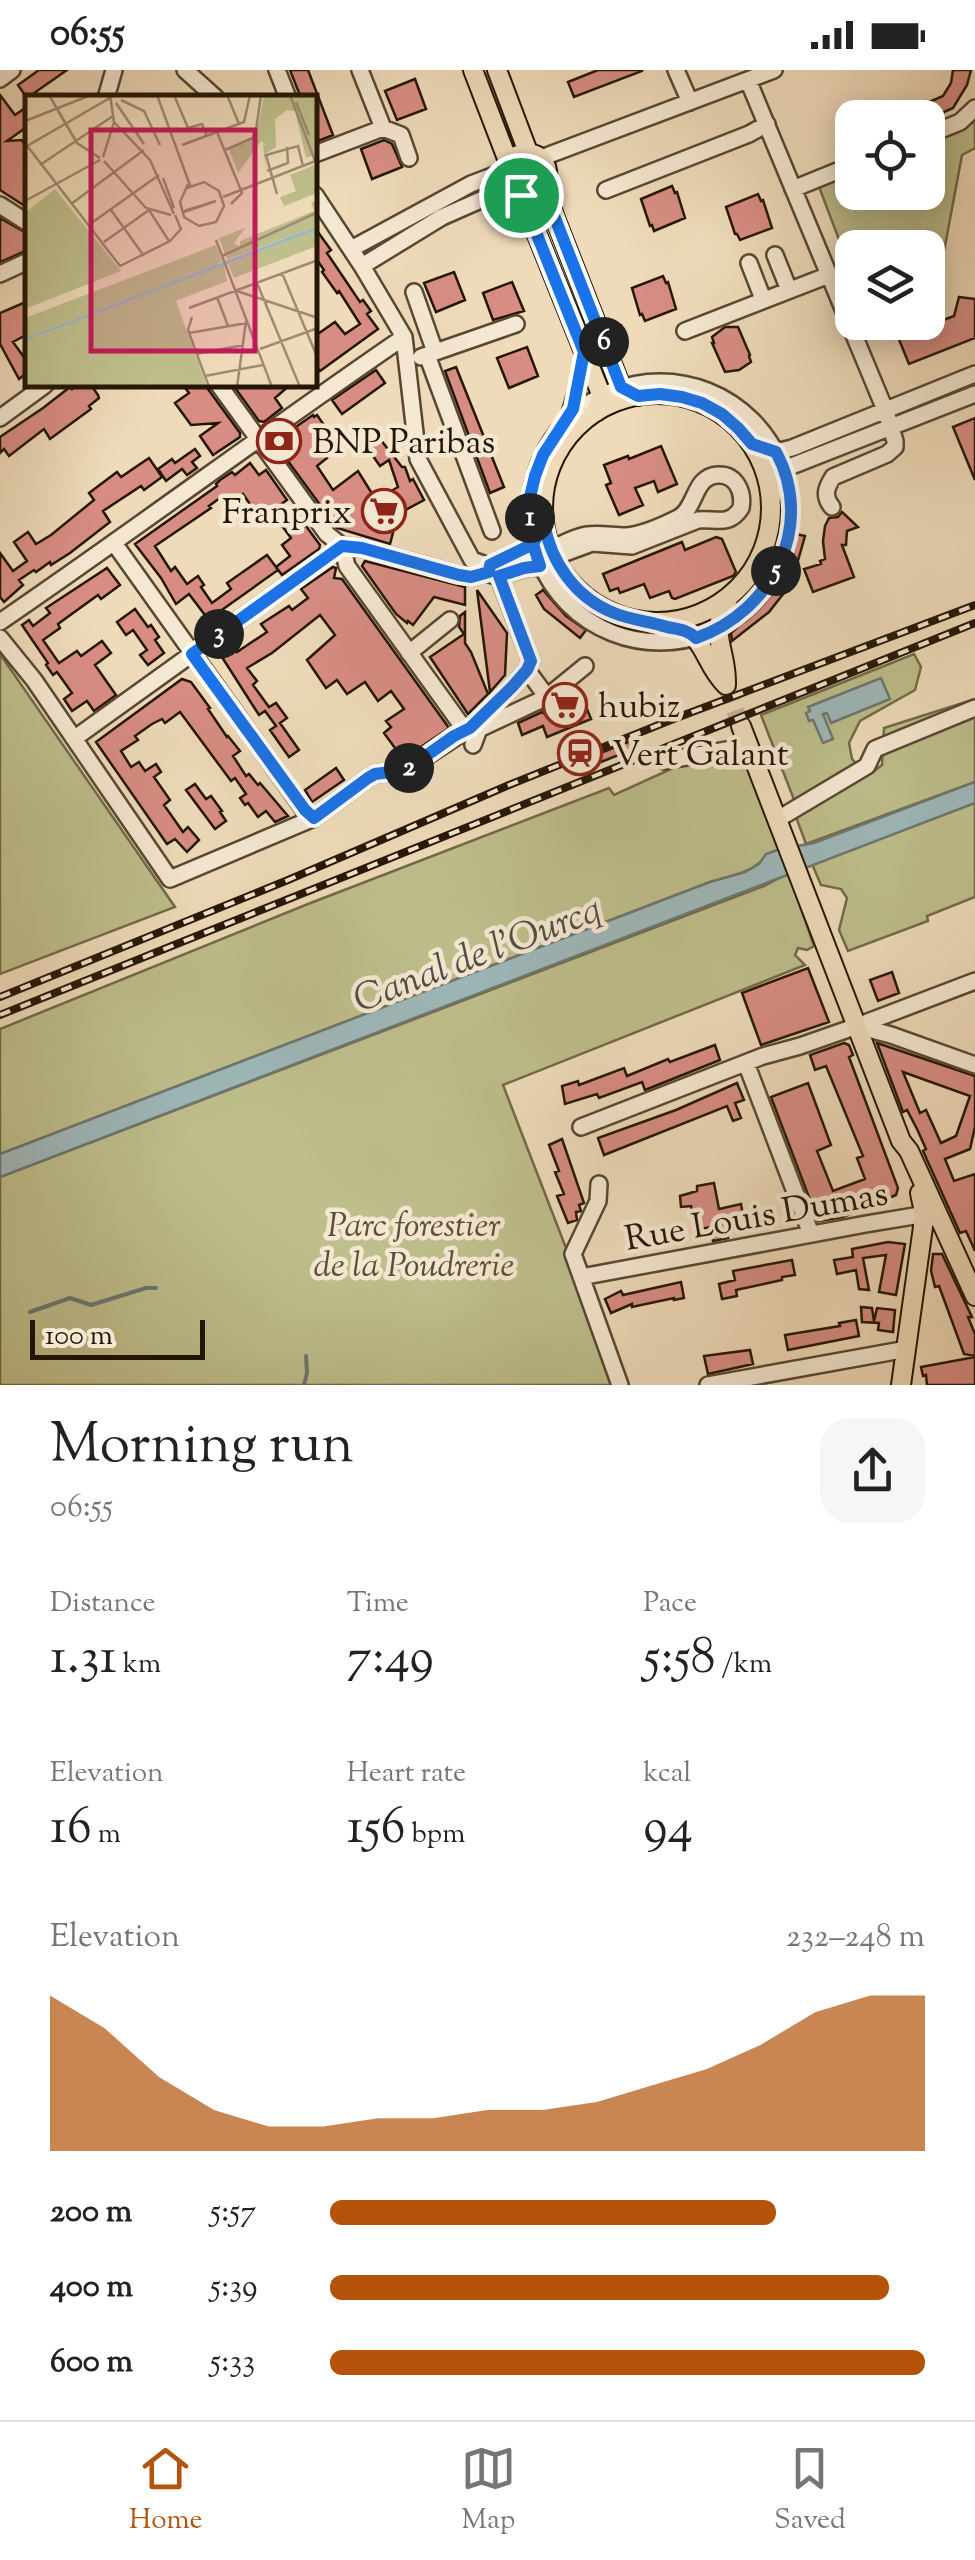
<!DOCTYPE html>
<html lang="en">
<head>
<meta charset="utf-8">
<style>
	:root { --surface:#fff; --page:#f6f6f6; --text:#222; --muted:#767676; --line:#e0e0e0; --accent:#b45309 }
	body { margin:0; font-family:"Sorts Mill Goudy",serif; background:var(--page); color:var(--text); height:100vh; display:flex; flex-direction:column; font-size:38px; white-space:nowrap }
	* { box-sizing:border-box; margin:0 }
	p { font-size:32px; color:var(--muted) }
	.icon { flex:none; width:55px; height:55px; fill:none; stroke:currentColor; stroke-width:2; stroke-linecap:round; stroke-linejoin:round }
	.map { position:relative; height:1315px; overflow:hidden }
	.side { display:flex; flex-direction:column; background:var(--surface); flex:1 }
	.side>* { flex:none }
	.fabs { position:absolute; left:835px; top:30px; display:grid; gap:20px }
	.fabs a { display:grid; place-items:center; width:110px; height:110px; border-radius:20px; background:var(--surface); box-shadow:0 5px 25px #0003; font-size:50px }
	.scale { position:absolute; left:30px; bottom:25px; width:175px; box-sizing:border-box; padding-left:10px; border:5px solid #241604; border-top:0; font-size:28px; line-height:35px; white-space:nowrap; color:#241604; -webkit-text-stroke:8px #f5e8d2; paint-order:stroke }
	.pin { position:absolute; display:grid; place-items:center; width:85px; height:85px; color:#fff; margin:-42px; border:5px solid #fff; border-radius:50%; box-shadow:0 2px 10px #0007 }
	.km { position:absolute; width:50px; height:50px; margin:-25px; border-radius:50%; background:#222; color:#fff; font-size:28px; line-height:50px; text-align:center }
	.round { display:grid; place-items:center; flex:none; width:105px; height:105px; border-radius:30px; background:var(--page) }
	.headline { display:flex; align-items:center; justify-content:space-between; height:170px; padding:0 50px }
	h1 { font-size:55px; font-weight:600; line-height:75px }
	.metrics { display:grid; grid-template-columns:repeat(3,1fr); gap:15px; height:170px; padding:10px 50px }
	.metrics div { display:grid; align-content:center }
	.metrics b { font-size:50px; font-weight:600 }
	.metrics small { font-size:28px; font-weight:400 }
	.metrics p { font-size:28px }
	.chart { height:280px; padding:20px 50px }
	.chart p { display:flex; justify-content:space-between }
	.chart svg { width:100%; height:180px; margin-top:10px; fill:var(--accent); opacity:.7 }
	ul { padding:0 50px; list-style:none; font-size:32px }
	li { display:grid; grid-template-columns:160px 120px 1fr; align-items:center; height:75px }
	li i { height:25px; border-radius:12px; background:var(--accent) }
	.status { display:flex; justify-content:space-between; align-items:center; height:70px; padding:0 50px; background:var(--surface); direction:ltr }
	.status svg { height:28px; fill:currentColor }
	.tab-bar { display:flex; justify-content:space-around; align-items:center; height:140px; border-top:2px solid var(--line); background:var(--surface); font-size:28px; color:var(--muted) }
	.tab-bar a { display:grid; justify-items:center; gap:5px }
	.tab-bar .current { color:var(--accent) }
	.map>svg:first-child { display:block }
</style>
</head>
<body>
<div class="status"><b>06:55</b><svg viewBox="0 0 49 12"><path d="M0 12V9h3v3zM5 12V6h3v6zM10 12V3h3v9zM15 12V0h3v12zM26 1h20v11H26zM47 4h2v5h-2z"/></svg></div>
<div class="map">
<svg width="975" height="1315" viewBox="0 0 975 1315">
	<rect width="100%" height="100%" fill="#efdbba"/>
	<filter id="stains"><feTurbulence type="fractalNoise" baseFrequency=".002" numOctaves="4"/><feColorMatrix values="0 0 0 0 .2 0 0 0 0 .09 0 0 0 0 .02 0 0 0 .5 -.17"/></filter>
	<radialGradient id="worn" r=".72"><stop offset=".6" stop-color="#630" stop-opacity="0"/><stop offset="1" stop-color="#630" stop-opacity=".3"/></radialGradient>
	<path fill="#bebf8c" stroke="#716a48" stroke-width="2.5" d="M975 52V78L962 85 942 192 928 195V178H852V204L818 114 852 101V122H928V71Z
		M0 584 175 837 0 904Z
		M914 584 921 597 915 620 860 651 849 673 852 689 863 701H874L882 695 884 658 975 629V712L806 774 796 747 793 727 761 645Z
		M734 684 743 686 780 779C768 784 763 791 752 798 739 805 724 808 710 812L0 1084V959L308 834 609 718 614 725 684 693Z
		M975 733V827L927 846 928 851 848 881 839 860 847 828 841 819 821 815 812 794Z
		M789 803 814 876 807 880 798 878 795 885 805 895 503 1015 566 1178 614 1315H0V1107L764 816Z"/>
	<path fill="#9eb8ba" stroke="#6d7771" stroke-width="2.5" d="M881 608 890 629 831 653 827 643 823 644 833 669 823 673 813 650 809 651 806 643 810 641 808 637Z
		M975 712V733L0 1107V1084L710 812 745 802 759 794 766 784 780 779 814 773Z"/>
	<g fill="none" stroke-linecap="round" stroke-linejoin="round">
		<path stroke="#6d7771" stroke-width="4" d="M30 1242 70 1228 91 1235 146 1218H156
			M304 1315 307 1303 306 1286"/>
	</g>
	<path fill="#d88d84" stroke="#241604" stroke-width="2.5" fill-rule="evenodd" d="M39 0H67L27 28 18 15Z
		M290 0H308L333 65 318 71 315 63V28H301Z
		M598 0H642V1L574 27 568 12Z
		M953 0H971L967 15 953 38 931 48H893L943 26 951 13Z
		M415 9 426 39 397 50 385 21Z
		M0 25 15 45 28 36V56L7 71 22 70 28 82V138L0 120Z
		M384 70 392 74 402 97 372 109 361 79Z
		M672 116 675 123 677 122 685 148 654 161 652 155 650 156 641 129Z
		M758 124 761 131 763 130 772 158 740 170 737 164H735L726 137Z
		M0 148 28 164V180L0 192Z
		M315 158 331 180 327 183 360 232 363 230 371 241 367 244 378 259 320 301 315 295V266L335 252 345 264 360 254 339 221 337 223 322 202 324 200 315 187Z
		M454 202 465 230 436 242 424 213Z
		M663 206 666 213 668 212 676 239 645 251 642 244 640 245 632 218Z
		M512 212 524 241 493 250 483 223Z
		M959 227 975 229V268L909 294 898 267 902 265 897 252H926L927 256 954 246Z
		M28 231V264L13 272 28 293V302L19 309 0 274V243Z
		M725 257H738L750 285 749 286 751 292 739 300 725 302 712 273H714L712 267Z
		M527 277 538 306 509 318 497 288Z
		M456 297 504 417 490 423 445 301Z
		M376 300 385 313 342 344 332 330Z
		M77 315H91L98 325 99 328 89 336 91 339 50 369 44 359 9 386 4 379 0 383V367L43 338 70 317 72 319Z
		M183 315H205L240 363V367L213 385 200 366 218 353 191 355 175 333 189 323Z
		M233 315H290L275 328 282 338 264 352 259 351Z
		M313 345 314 347 317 345 324 355 319 358 327 370 319 376 327 388 317 396 333 420 358 401 376 430 398 417 389 390 380 396 361 369 373 360 402 397H405L410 411 413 409 424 430 398 444 390 474 337 458 274 372Z
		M975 348V410L953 357Z
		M661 376 677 414 658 422 654 411 635 418 643 435 619 445 606 415 611 413 604 395 628 386 629 389Z
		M195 379 200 386 192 392 197 398 187 405 182 399 166 411 158 399 172 389 175 393Z
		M149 388 162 407 144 420 141 416 103 441 110 452 70 483 51 495 50 492 36 502 34 500 19 510 23 515 4 532 0 527V483L13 501 27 491 14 472 28 462 36 474 51 465 94 430 89 423 117 402 121 407Z
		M250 393 259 405 266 400 287 430 280 435 296 457 303 452 320 475 319 479 282 505 276 497 278 500 219 542 222 546 211 553 189 524 176 534 161 508 135 474 217 416 216 414 220 410 232 402 235 405ZM243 424 260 449 271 441 291 468 282 475 290 486 276 497 267 485 227 513 231 519 212 533 201 517 204 515 198 506 187 514 175 497 171 501 155 476 211 438 209 436 224 425 230 433Z
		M842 442 858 457 847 461 846 475H842L854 507 813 522 804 499 821 494 820 491 825 489 823 471 825 456 829 448 838 447Z
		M796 464 805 466 795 501 787 519 769 542 732 571 731 563 760 537 775 518 790 487Z
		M716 467 722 469 736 502 733 506 675 529 672 528 669 521 650 528 644 514 620 523 618 518 610 521 603 504 682 472 685 480Z
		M365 491 465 517V535L434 527 413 555 408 551 407 553 396 544 362 496Z
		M333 497 336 498 334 508 342 509 449 658 406 687 400 685 384 663 391 657 386 651 404 639 391 621 378 631 365 612 347 624 337 610 326 618 307 590 335 565 320 545 272 583 247 598 257 611 253 615 269 637 276 633 287 648 280 653 299 680 289 687 270 660 276 656 265 641 259 645 220 584 232 575 237 582 267 562 261 554 289 536 292 540 308 528 301 519Z
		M107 498 120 515 101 529 98 525 58 554 60 558 43 570 59 593 77 581 81 586 102 571 111 583 95 595 116 625 94 641 87 631 72 641 64 629 72 623 57 602 53 605 46 595 48 593 22 555 29 550 33 556 50 543 46 538Z
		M477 520 507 563 505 605 490 622Z
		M543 520 566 546 586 560 580 568 544 539 536 525Z
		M135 539 148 557 151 555 159 567 155 570 164 583 148 595 140 585 147 580 133 560 126 565 117 552Z
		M465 542V573L471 582 488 624 468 644 430 587 464 564 459 557 460 546Z
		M182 609 191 612 210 638 208 639 227 667 228 666 240 681 233 686 246 706 249 704 258 715 260 713 288 746 275 752 266 741 258 747 248 733 245 735 240 728 246 724 235 708 231 711 180 642 165 653 162 649 152 654 135 666 138 670 121 681 131 697 139 692 145 701 156 694 161 702 154 707 170 730 164 735 183 762 188 757 199 770 187 782 175 769 167 774 96 672Z
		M577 624 584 640 587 639 591 649 547 667 543 656 522 665 518 653 542 642 547 646 555 645 561 638 560 631 566 626 569 628Z
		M633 670 636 678 576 702 573 694Z
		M336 698 344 710 312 732 305 720Z
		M195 714 206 729 211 726 222 741 220 742 226 751 215 759 186 720Z
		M808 898 829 952 761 975 742 923Z
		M892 902 899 923 878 931 870 910Z
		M844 973 849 975 853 985 849 987 898 1118 896 1125 843 1147 818 1151 771 1027 808 1013 831 1075 817 1081 833 1121 865 1109 857 1088 863 1086 826 996 815 1000 810 985Z
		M877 973 975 1006V1057L970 1079 945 1089 954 1111 975 1104V1181L966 1161 960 1163 923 1081 926 1079 917 1059 907 1040 903 1042ZM903 1002 970 1026 956 1066 941 1073 926 1040 920 1043Z
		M715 975 720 990 645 1020 642 1012 599 1028 597 1024 565 1034 562 1016 578 1011 579 1015 624 998 627 1006 668 989 670 992Z
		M737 1013 744 1030 735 1033 741 1048 733 1051 727 1036 604 1085 598 1068 676 1040Z
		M562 1069 584 1133 579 1135 581 1141 576 1142 577 1150 568 1153 557 1126 564 1124 555 1102 559 1101 549 1075Z
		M714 1113 719 1139 741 1134 743 1145 738 1146 740 1160 727 1162 728 1168 713 1171 711 1157 696 1160 691 1136 681 1137 680 1126 697 1121V1116Z
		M888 1172 905 1174 896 1225 879 1222 886 1185 863 1188 869 1220 859 1219 856 1200 837 1204 834 1190 853 1187 852 1179Z
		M933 1184H942L972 1247H968L975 1264V1286L964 1284 939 1216 935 1217 931 1201Z
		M792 1190 795 1205 782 1207V1210L736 1220 737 1226 722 1229 719 1214 735 1210 733 1201Z
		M681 1212 684 1228 674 1230V1228L632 1237V1234L611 1243 605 1229 621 1221 623 1225Z
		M861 1237 872 1238 874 1251 877 1238 895 1240 893 1262 878 1260 879 1253 862 1252Z
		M856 1250 859 1266 788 1280 785 1265 840 1256 839 1253Z
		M750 1280 753 1294 708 1304 704 1286Z
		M975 1287V1315H927L926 1305 923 1306 921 1297Z"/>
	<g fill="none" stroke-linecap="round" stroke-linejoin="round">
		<path stroke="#c6b496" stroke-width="18" stroke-dasharray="18 9" stroke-linecap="butt" d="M726 615 741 656"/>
		<defs>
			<path id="minor" d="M185 0 216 28
				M277 0 288 28
				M360 0 383 58 401 65 409 88
				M676 0 690 32
				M0 9 12 0
				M748 10 886 342 895 371V377L887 384 833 407C826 418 823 426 832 437
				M106 28 114 0
				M928 65 960 52 975 38
				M315 84 383 58
				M541 88 774 0
				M793 119 852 95
				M606 120 749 64 767 54
				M315 125 362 196 404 267 418 389 472 490 489 496
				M0 135 28 153
				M351 179 471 114 505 101
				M775 185 789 220
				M749 193 763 229
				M362 196 442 147 510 117
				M0 204 28 191
				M414 222 435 282
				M685 261 829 205
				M427 285 492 461
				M421 287 516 254
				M530 442a130 130 0 1 1 260 0a130 130 0 1 1-260 0Z
				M219 315 327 464 342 476 362 478 459 505 471 507 489 502
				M569 346 577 321 585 282
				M0 348 45 315
				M752 375 776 382 792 378 975 304
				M771 432 778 410 784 399 975 324
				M114 473 305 741 314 748
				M551 479C563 474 574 467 587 465 600 463 613 466 626 466 642 465 664 455 678 448 697 438 693 406 718 405 736 404 744 422 741 438 729 457 716 448 698 450L632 476 592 473 554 487
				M489 496 533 474 544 453
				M492 505C504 506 515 500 527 498 540 495 551 499 563 503
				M0 552C136 459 268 360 404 267
				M0 568 34 610 170 809 314 748 368 708 375 704 406 700 470 658 512 617 527 600 531 591 499 507
				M409 583 450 550
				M530 604 547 627 550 635
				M75 668 342 476 347 496 465 660
				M473 675 479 659 547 627 585 596
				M664 691 749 676
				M778 749 867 696 875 679 975 638
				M857 956 891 965 975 995
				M746 993 811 1164
				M581 1057 763 986 800 976 857 956 975 911
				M599 1114 598 1131 573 1184 620 1315
				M581 1207 866 1154 914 1146 931 1148
				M708 1315 907 1279"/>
			<path id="major" d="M473 0 508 91C502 105 508 117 521 125L601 324 596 342
				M497 0 528 82
				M508 91C522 80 544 80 547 101 548 107 546 113 547 118 548 126 551 135 553 143L621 317 638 326
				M543 438a114 114 0 1 1 228 0a114 114 0 1 1-228 0Z
				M666 557C707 559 701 591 726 615
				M726 615C727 577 708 569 728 529
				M741 656 901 1071 909 1081 975 1226
				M901 1315 923 1157V1137L920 1123"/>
		</defs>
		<use href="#minor" stroke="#574732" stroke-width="20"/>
		<use href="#major" stroke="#241604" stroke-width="22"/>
		<use href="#minor" stroke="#f5e8d2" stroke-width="15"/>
		<use href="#major" stroke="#efdbba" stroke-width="18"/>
		<defs>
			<path id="rail" d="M0 927 288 810 509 715 671 650 975 535
				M0 945 975 553"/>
		</defs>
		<use href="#rail" stroke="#241604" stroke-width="8"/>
		<use href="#rail" stroke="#f5e8d2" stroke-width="4" stroke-dasharray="11" stroke-linecap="butt"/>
	</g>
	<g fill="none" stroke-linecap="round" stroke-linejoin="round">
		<defs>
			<path id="route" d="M521 125 584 282 573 339 543 385 535 406 530 427V449L533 474 540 496 524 498 499 506 531 591 527 600 512 617 470 658 454 666 406 700 375 704 368 708 314 748 305 740 192 584 342 476 362 478 459 505 471 507 489 502 490 495 533 474 544 453C551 493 576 528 614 543 629 549 645 551 660 555 674 560 684 557 696 568 772 542 816 456 776 382L752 374 738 358 722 344 702 333 682 327 660 324 638 326 621 317 553 143 546 114 535 124 521 125"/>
		</defs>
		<use href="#route" stroke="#fff" stroke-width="20"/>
		<use href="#route" stroke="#1a73e8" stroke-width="12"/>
	</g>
	<defs>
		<symbol id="bank-ring" viewBox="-11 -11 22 22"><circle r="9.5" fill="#f5e8d2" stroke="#8f2418" stroke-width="1.5"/><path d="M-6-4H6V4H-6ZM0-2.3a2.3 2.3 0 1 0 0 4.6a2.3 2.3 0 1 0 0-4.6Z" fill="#8f2418"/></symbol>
		<symbol id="supermarket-ring" viewBox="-11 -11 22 22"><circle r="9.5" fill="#f5e8d2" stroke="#8f2418" stroke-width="1.5"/><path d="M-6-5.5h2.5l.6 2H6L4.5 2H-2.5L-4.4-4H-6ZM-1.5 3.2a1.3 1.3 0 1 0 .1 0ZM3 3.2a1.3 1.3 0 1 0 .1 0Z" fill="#8f2418"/></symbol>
		<symbol id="station-ring" viewBox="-11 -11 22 22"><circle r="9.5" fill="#f5e8d2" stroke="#8f2418" stroke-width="1.5"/><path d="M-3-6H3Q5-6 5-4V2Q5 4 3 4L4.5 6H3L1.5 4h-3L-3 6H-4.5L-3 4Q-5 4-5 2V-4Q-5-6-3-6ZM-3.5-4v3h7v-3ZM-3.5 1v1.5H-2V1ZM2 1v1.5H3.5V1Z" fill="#8f2418"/></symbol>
	</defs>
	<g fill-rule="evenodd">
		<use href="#bank-ring" x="254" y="346" width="50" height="50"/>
		<use href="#supermarket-ring" x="359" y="416" width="50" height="50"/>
		<use href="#supermarket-ring" x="540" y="610" width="50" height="50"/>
		<use href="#station-ring" x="555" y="658" width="50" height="50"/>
	</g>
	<g text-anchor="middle" stroke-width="9" stroke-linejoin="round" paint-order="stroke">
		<g font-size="35" fill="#241604" stroke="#f5e8d2" text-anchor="start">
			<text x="312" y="383">BNP Paribas</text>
			<text x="352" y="453" text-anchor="end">Franprix</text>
			<text x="598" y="647">hubiz</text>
			<text x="612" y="695">Vert Galant</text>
		</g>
		<g font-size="35" fill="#241604" stroke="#f5e8d2">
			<text transform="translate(756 1145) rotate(-10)" y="12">Rue Louis Dumas</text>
		</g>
		<g font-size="35" font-style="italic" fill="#5a5134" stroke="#f5e8d2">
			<text x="414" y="1166">Parc forestier<tspan x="414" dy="40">de la Poudrerie</tspan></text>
		</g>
		<g font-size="38" font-style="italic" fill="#4f4f44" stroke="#f5e8d2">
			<text transform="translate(477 883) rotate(-21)" y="13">Canal de l'Ourcq</text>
		</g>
	</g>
	<g transform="translate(25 25)">
		<rect width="292" height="292" fill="#efdbba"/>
		<path d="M239 0H292V59L281 63 270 16 262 15 250 24 251 52 240 59 241 79 238 49 242 51 236 46 213 78 204 54 231 43ZM292 69V98L259 111 255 102 271 96 265 80ZM30 94 96 176 0 214V118ZM292 105V131L202 165 194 143 220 133 209 148 215 152V146L289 116 286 107ZM292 135V151L209 183 203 169ZM191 150 197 166 191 170 0 243V223ZM199 170 202 186 151 206 182 292H0V246Z" fill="#bebf8c"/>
		<path d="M292 131V135L0 246V243Z" fill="#9eb8ba"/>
		<path fill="none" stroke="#9e8c71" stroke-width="2.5" d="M24 0 52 48 75 63M85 0 89 27 125 65 149 119M132 0 166 93M149 0 163 33 177 29 182 41M202 0 214 29M265 0 290 66M96 5 119 16 135 50M271 7 284 40M91 8 119 49M0 26 66 0M192 37 217 98 206 109M0 48 95 171 145 146 156 134 150 120M157 50 219 27 225 0M2 51 90 0M200 55 230 42 236 0M78 62 89 27M79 66 121 113 146 120M15 70 88 21M242 76 263 68 262 52M138 83 149 113M162 93 179 87 194 96 199 111 191 127 174 131 159 122 155 107 163 89M252 99 241 60 273 51 278 71M198 102 293 65M0 106 75 65M46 109 119 55M86 115 119 161M159 116 191 106 159 117M65 129 134 80M191 145 247 292M79 147 124 115 144 146M197 161 291 118M257 178 293 264M232 188 275 292M212 196 293 223M192 202 203 231M164 213 293 165M167 222 163 235 184 292M164 238 222 228M235 254 293 233M171 259 219 250M180 281 238 270M212 292 221 226"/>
		<path fill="#c2185b" fill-opacity="0.15" stroke="#c2185b" stroke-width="5" d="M66 35H230V256H66Z"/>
		<rect width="292" height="292" fill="none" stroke="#241604" stroke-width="5"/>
	</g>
	<rect width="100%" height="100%" filter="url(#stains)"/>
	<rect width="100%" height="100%" fill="url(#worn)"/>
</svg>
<div class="fabs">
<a><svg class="icon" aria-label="locate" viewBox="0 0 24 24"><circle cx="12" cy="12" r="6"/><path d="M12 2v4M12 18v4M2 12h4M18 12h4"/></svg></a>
<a><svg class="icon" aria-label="layers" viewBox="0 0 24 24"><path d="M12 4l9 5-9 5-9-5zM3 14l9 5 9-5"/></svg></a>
</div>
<div class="scale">100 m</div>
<div class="pin" style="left:521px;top:125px;background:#1e9e55"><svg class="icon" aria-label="arrive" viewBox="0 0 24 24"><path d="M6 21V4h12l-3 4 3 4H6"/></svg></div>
<b class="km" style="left:530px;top:448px">1</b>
<b class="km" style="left:409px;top:698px">2</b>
<b class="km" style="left:219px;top:564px">3</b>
<b class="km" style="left:776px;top:501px">5</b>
<b class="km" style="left:604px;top:272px">6</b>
</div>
<section class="side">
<div class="headline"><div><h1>Morning run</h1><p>06:55</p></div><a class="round"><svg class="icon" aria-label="share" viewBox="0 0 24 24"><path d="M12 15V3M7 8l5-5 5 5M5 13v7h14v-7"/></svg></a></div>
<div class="metrics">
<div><p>Distance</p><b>1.31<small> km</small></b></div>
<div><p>Time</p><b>7:49</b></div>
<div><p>Pace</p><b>5:58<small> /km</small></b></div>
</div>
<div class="metrics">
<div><p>Elevation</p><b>16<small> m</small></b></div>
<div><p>Heart rate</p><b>156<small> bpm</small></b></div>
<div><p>kcal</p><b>94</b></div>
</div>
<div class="chart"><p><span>Elevation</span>232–248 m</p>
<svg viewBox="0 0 160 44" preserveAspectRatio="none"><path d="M0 44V6L10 14L20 26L30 34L40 38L50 38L60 36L70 36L80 34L90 34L100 32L110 28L120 24L130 18L140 10L150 6L160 6V44z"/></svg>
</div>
<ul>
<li><b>200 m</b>5:57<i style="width:75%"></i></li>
<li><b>400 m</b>5:39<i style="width:94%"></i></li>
<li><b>600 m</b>5:33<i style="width:100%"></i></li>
</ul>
</section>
<nav class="tab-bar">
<a class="current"><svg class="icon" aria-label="home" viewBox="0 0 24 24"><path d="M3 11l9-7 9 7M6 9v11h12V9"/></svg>Home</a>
<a><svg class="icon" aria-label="map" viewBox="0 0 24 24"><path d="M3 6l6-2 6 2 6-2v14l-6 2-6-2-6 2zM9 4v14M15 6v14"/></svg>Map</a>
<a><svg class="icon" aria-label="saved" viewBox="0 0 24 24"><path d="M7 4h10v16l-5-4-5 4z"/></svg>Saved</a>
</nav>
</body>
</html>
